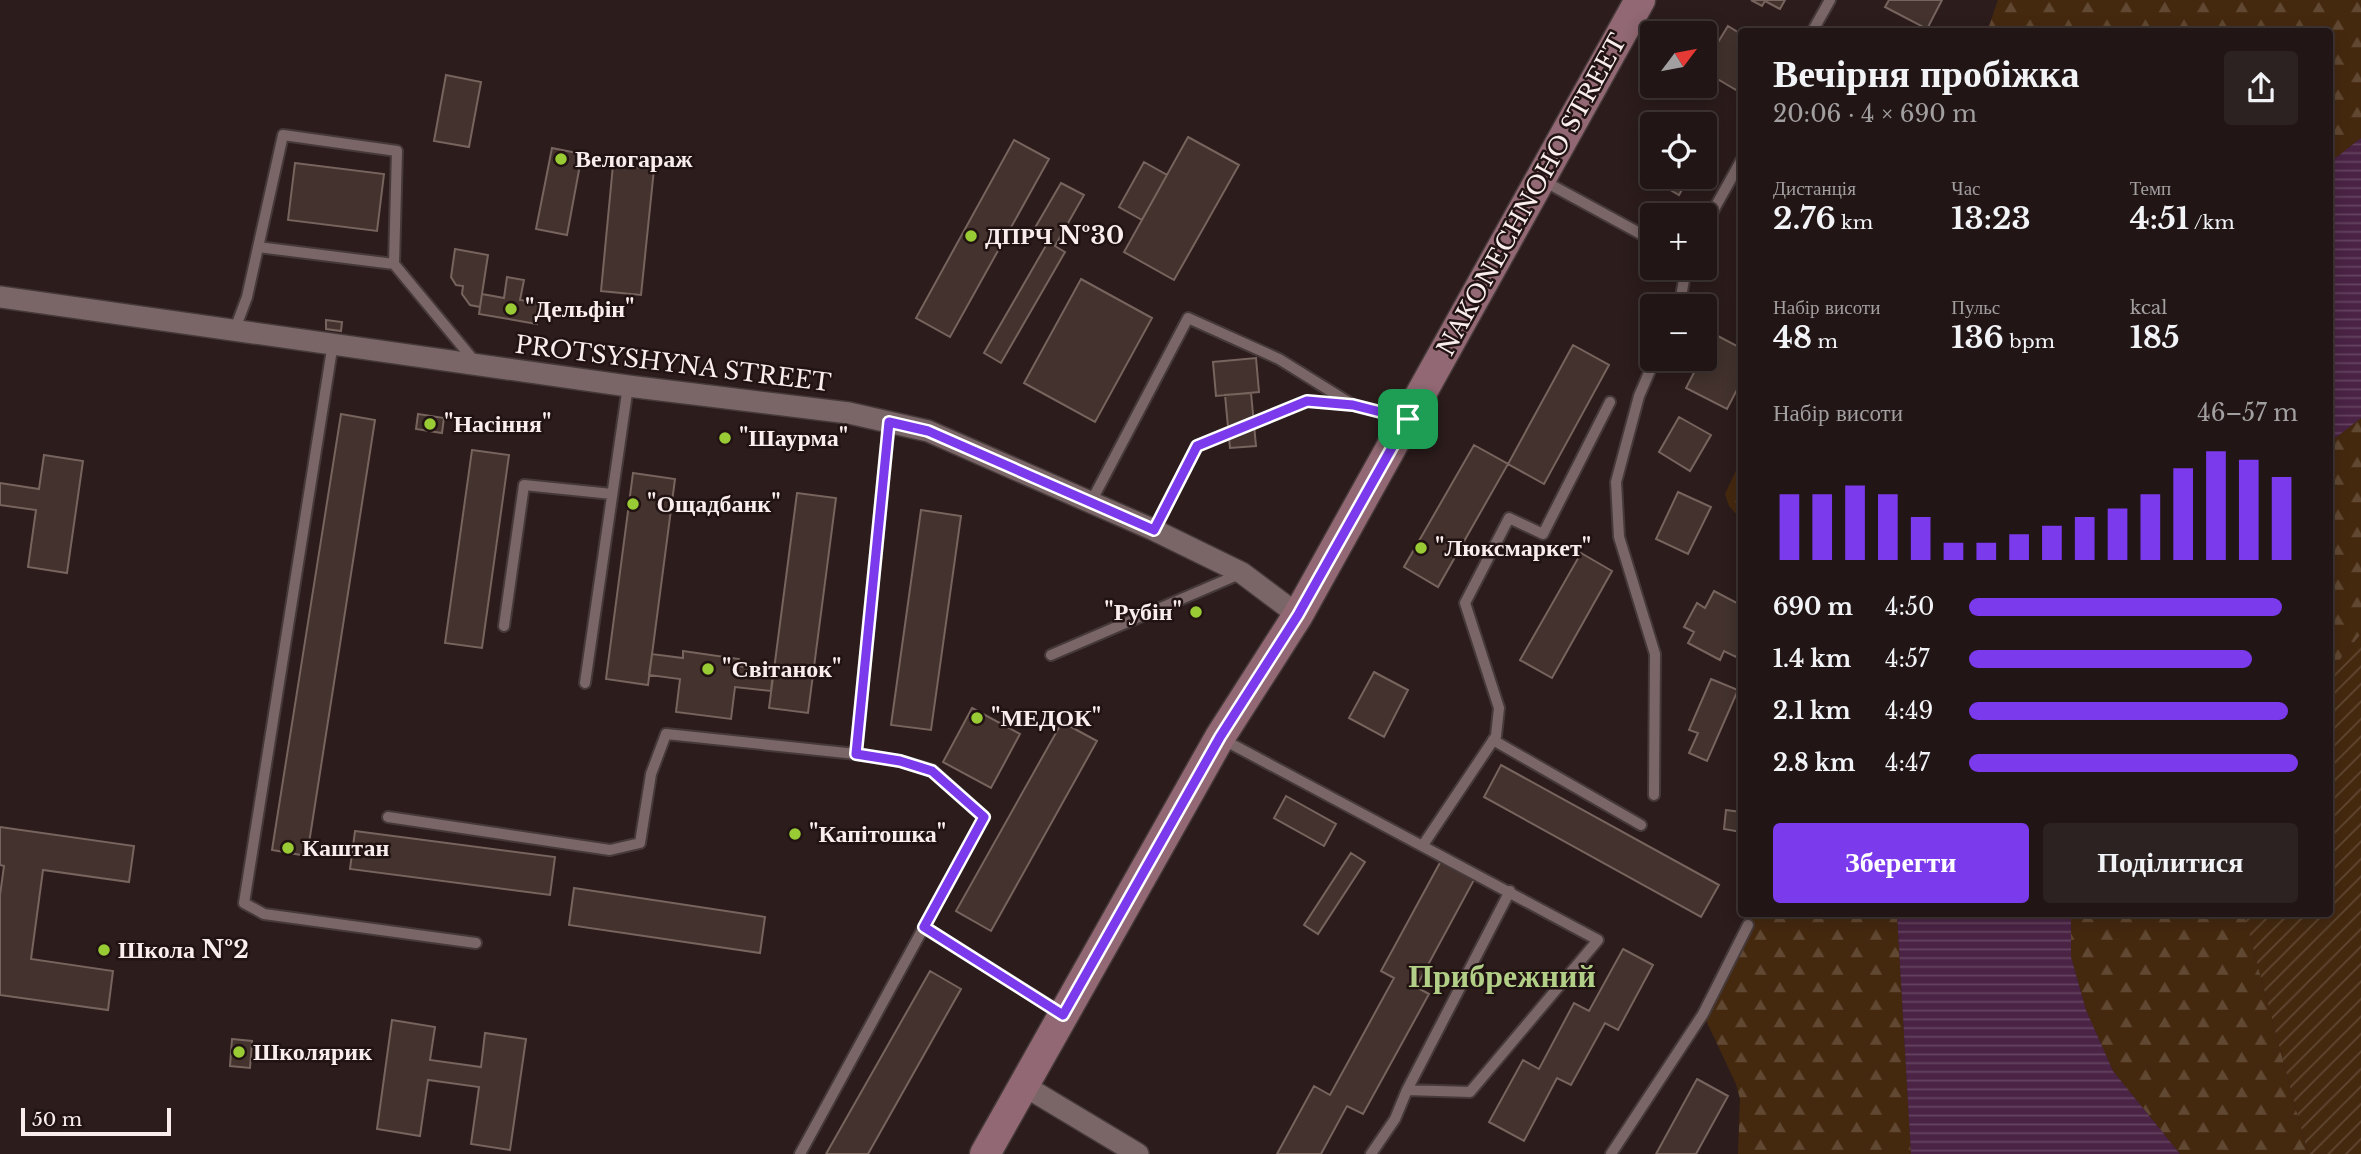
<!DOCTYPE html>
<html lang="uk">
<head>
<meta charset="utf-8">
<style>
	:root { --surface:#211515; --page:#2d2222; --text:#f1f3f6; --muted:#a29fa0; --line:#3e3434; --accent:#7c3aed }
	body { margin:0; font-family:"Libre Baskerville",serif; background:var(--page); color:var(--text); height:100vh; display:flex; flex-direction:column; font-size:26px; white-space:nowrap }
	* { box-sizing:border-box; margin:0 }
	p { font-size:23px; color:var(--muted) }
	.icon { flex:none; width:38px; height:38px; fill:none; stroke:currentColor; stroke-width:2; stroke-linecap:round; stroke-linejoin:round }
	.map { position:relative; flex:1; overflow:hidden }
	.panel { position:absolute; left:1738px; top:28px; width:595px; height:889px; display:flex; flex-direction:column; background:var(--surface); border-radius:7px; box-shadow:0 4px 18px #0003,0 0 0 2px var(--line) }
	.panel>* { flex:none }
	.needle { width:46px; rotate:58deg }
	.buttons { position:absolute; left:1640px; top:21px; display:grid; gap:14px }
	.buttons a { display:grid; place-items:center; width:77px; height:77px; border-radius:7px; background:var(--surface); box-shadow:0 4px 18px #0003,0 0 0 2px var(--line); font-size:35px }
	.scale { position:absolute; left:21px; bottom:18px; width:150px; box-sizing:border-box; padding-left:7px; border:4px solid #f9eded; border-top:0; font-size:19px; line-height:24px; white-space:nowrap; color:#f9eded; -webkit-text-stroke:5px #221313; paint-order:stroke }
	.pin { position:absolute; display:grid; place-items:center; width:60px; height:60px; color:#fff; margin:-30px; border-radius:14px; box-shadow:0 4px 10px #0006 }
	.round { display:grid; place-items:center; flex:none; width:74px; height:74px; border-radius:7px; background:var(--page) }
	.headline { display:flex; align-items:center; justify-content:space-between; height:119px; padding:0 35px }
	h1 { font-size:38px; font-weight:800; line-height:52px }
	.stats { display:grid; grid-template-columns:repeat(3,1fr); gap:10px; height:119px; padding:7px 35px }
	.stats div { display:grid; align-content:center }
	.stats b { font-size:30px; font-weight:800 }
	.stats small { font-size:19px; font-weight:400 }
	.stats p { font-size:19px }
	.chart { height:196px; padding:14px 35px }
	.chart p { display:flex; justify-content:space-between }
	.chart svg { width:100%; height:126px; margin-top:7px; stroke:var(--accent); stroke-width:6 }
	.cta { display:flex; gap:14px; margin-top:auto; padding:14px 35px }
	.cta a { flex:1; height:80px; border-radius:7px; background:var(--accent); color:#fff; font-size:28px; font-weight:800; line-height:80px; text-align:center }
	.cta a+a { background:var(--page); color:var(--text) }
	ul { padding:0 35px; list-style:none; font-size:23px }
	li { display:grid; grid-template-columns:112px 84px 1fr; align-items:center; height:52px }
	li i { height:18px; border-radius:9px; background:var(--accent) }
	.map>svg:first-child { display:block }
</style>
</head>
<body>
<div class="map">
<svg width="2361" height="1154" viewBox="0 0 2361 1154">
	<defs>
		<pattern id="forest-firs" width="22" height="20" patternUnits="userSpaceOnUse" patternTransform="scale(1.75)"><rect width="22" height="20" fill="#45290f"/><path d="M5 1l3.5 6h-7zM16 11l3.5 6h-7z" fill="#614832"/></pattern>
		<pattern id="garden-furrows" width="10" height="10" patternUnits="userSpaceOnUse" patternTransform="scale(1.75)"><rect width="10" height="10" fill="#45290f"/><path d="M-1 1l2-2M0 10L10 0M9 11l2-2" fill="none" stroke="#614832"/></pattern>
		<pattern id="water-rules" width="6" height="5" patternUnits="userSpaceOnUse" patternTransform="scale(1.75)"><rect width="6" height="5" fill="#4a2345"/><path d="M0 2.5h6" fill="none" stroke="#654360"/></pattern>
	</defs>
	<rect width="100%" height="100%" fill="#2c1c1c"/>
	<path fill="url(#forest-firs)" d="M1998 0H2361V138L2329 163V32H1987Z
		M2361 418V634L2329 673V443Z
		M1741 460V519L1729 506 1725 494Z
		M1752 914H1897L1911 1154H1738L1740 1099 1736 1084 1703 1014Z
		M2071 914H2244L2308 1154H2180L2113 1071 2086 1010 2071 957Z"/>
	<path fill="url(#garden-furrows)" d="M2361 634V1154H2308L2244 914H2329V673Z"/>
	<path fill="url(#water-rules)" d="M2361 138V418L2329 443V163Z
		M1897 914H2071V957L2086 1010 2113 1071 2180 1154H1911Z"/>
	<path fill="#43322d" stroke="#77645e" stroke-width="2" d="M1751 0H1785L1780 9 1765 1 1762 6Z
		M1889 0H1942L1927 29 1885 7Z
		M1728 26 1741 34V82L1736 90 1704 71V65Z
		M446 75 481 82 469 147 434 141Z
		M1188 137 1239 165 1174 280 1124 252Z
		M1014 140 1049 159 950 337 916 318Z
		M552 148 582 154 567 235 536 229Z
		M1144 162 1167 175 1142 220 1119 207Z
		M1652 162V177H1689L1679 195 1645 175Z
		M295 163 384 174 377 231 288 220Z
		M613 165 654 169 641 295 601 291Z
		M1061 183 1084 195 1055 246 1032 233Z
		M1048 242 1065 252 1001 363 984 353Z
		M455 249 488 255 480 307 470 305 462 294 463 286 456 285 451 277Z
		M507 277 524 280 520 300 540 303 537 324 479 314 482 294 504 298Z
		M1081 279 1152 318 1095 422 1024 383Z
		M326 320 342 322 341 331 326 329Z
		M1714 334 1741 348V382L1727 409 1686 388 1701 359H1704V353Z
		M1573 345 1609 365 1544 484 1508 464Z
		M1256 358 1259 392 1216 396 1213 362Z
		M1251 393 1256 446 1230 448 1225 395Z
		M341 414 375 420 307 856 272 850Z
		M418 414 444 418 442 433 416 429Z
		M1679 417 1711 435 1690 471 1659 452Z
		M1474 445 1508 464 1438 587 1404 567Z
		M472 450 509 455 482 648 445 643Z
		M44 455 83 461 67 573 28 567 36 510 0 505V483L39 489Z
		M633 473 675 479 648 685 606 679Z
		M1678 492 1711 507 1688 554 1656 539Z
		M797 493 836 498 808 713 769 708Z
		M921 510 961 516 931 730 891 725Z
		M1581 553 1612 571 1552 678 1520 660Z
		M1714 591 1741 605V647L1736 657 1724 651 1720 660 1688 643 1694 632 1684 627 1697 603 1705 608Z
		M683 651 739 659 738 666 773 671 771 691 735 687 731 719 676 712 680 679 649 675 652 654 683 658Z
		M1374 672 1408 690 1384 737 1349 718Z
		M1711 679 1738 690 1707 761 1689 753 1698 733 1689 730Z
		M972 708 1020 734 991 788 943 762Z
		M1062 722 1097 741 991 931 956 911Z
		M1501 765 1719 885 1701 917 1484 797Z
		M1286 796 1336 824 1324 846 1274 818Z
		M1726 810 1741 812V832L1724 829Z
		M0 827 134 846 129 882 43 870 31 959 113 971 108 1010 0 995V895L4 866 0 865Z
		M355 831 555 857 550 895 350 869Z
		M1351 853 1365 862 1318 934 1304 925Z
		M1442 859 1475 878 1416 987 1429 994 1363 1114 1347 1106 1321 1154H1277L1314 1086 1330 1095 1394 978 1381 971Z
		M574 888 765 917 760 953 569 925Z
		M1623 949 1653 965 1618 1030 1605 1023 1571 1085 1557 1078 1524 1141 1489 1122 1523 1060 1539 1069 1574 1003 1589 1011Z
		M930 971 961 989 868 1154H826Z
		M392 1020 435 1027 430 1060 481 1067 485 1033 526 1039 510 1150 471 1144 479 1087 428 1080 420 1136 377 1129Z
		M232 1039 252 1041 250 1068 230 1066Z
		M1697 1079 1728 1096 1696 1154H1656Z"/>
	<g fill="none" stroke-linecap="round" stroke-linejoin="round">
		<defs>
			<path id="lane" d="M1812 32 1830 0
				M1542 180 1652 240
				M1704 227 1741 161
				M258 247 394 264
				M1677 306 1681 297 1686 268
				M235 329 247 297 283 135 397 151 394 264 476 363
				M333 343 244 903 264 914 476 943
				M1091 502 1188 318 1279 359 1353 405
				M1154 530 1197 446 1307 401 1353 405 1404 418
				M504 626 524 485 612 494
				M1051 655 1242 573
				M585 683 628 386
				M1222 739 1598 940 1470 1092 1407 1090 1395 1119 1371 1154
				M1493 740 1641 825
				M856 754 889 422
				M1654 795 1655 654 1619 537 1616 482 1639 396 1655 359
				M388 817 610 850 640 843 651 774 666 734 856 754 900 761 932 770 984 817 800 1154
				M1423 845 1496 736 1499 708 1465 603 1509 518 1543 534 1610 402
				M924 927 1061 1013
				M1407 1090 1510 891
				M1611 1154 1703 1014 1748 925"/>
			<path id="street" d="M0 297 628 386 849 413 928 431 1154 530 1242 573 1298 615
				M1023 1085 1138 1154"/>
			<path id="secondary" d="M985 1154 1220 737 1298 615 1640 0"/>
		</defs>
		<use href="#lane" stroke="#46393a" stroke-width="14"/>
		<use href="#street" stroke="#46393a" stroke-width="24"/>
		<use href="#secondary" stroke="#46393a" stroke-width="33"/>
		<use href="#lane" stroke="#7a6666" stroke-width="10"/>
		<use href="#street" stroke="#7a6666" stroke-width="21"/>
		<use href="#secondary" stroke="#916873" stroke-width="30"/>
	</g>
	<g fill="none" stroke-linecap="round" stroke-linejoin="round">
		<defs>
			<path id="route" d="M1307 401 1353 405 1408 419 1298 615 1220 737 1063 1015 924 927 984 817 932 771 900 761 856 754 889 422 928 431 1154 530 1197 446Z"/>
		</defs>
		<use href="#route" stroke="#fff" stroke-width="14"/>
		<use href="#route" stroke="#7c3aed" stroke-width="9"/>
	</g>
	<g fill="#99cb35" stroke="#221313" stroke-width="2.5">
		<circle cx="561" cy="159" r="7"/>
		<circle cx="971" cy="236" r="7"/>
		<circle cx="511" cy="309" r="7"/>
		<circle cx="430" cy="424" r="7"/>
		<circle cx="725" cy="438" r="7"/>
		<circle cx="633" cy="504" r="7"/>
		<circle cx="1421" cy="548" r="7"/>
		<circle cx="1196" cy="612" r="7"/>
		<circle cx="708" cy="669" r="7"/>
		<circle cx="977" cy="718" r="7"/>
		<circle cx="795" cy="834" r="7"/>
		<circle cx="288" cy="848" r="7"/>
		<circle cx="104" cy="950" r="7"/>
		<circle cx="239" cy="1052" r="7"/>
	</g>
	<g text-anchor="middle" stroke-width="5" stroke-linejoin="round" paint-order="stroke">
		<g font-size="24" font-weight="bold" fill="#f9eded" stroke="#221313" text-anchor="start">
			<text x="575" y="167">Велогараж</text>
			<text x="985" y="244">ДПРЧ №30</text>
			<text x="525" y="317">"Дельфін"</text>
			<text x="444" y="432">"Насіння"</text>
			<text x="739" y="446">"Шаурма"</text>
			<text x="647" y="512">"Ощадбанк"</text>
			<text x="1435" y="556">"Люксмаркет"</text>
			<text x="1182" y="620" text-anchor="end">"Рубін"</text>
			<text x="722" y="677">"Світанок"</text>
			<text x="991" y="726">"МЕДОК"</text>
			<text x="809" y="842">"Капітошка"</text>
			<text x="302" y="856">Каштан</text>
			<text x="118" y="958">Школа №2</text>
			<text x="253" y="1060">Школярик</text>
		</g>
		<g font-size="24" fill="#f9eded" stroke="#221313">
			<text transform="translate(1532 195) rotate(-61)" y="8">NAKONECHNOHO STREET</text>
			<text transform="translate(673 364) rotate(7)" y="8">PROTSYSHYNA STREET</text>
		</g>
		<g font-size="32" font-weight="bold" fill="#b2cf87" stroke="#221313">
			<text x="1502" y="987">Прибрежний</text>
		</g>
	</g>
</svg>
<div class="buttons">
<a><svg class="needle" viewBox="-14 -14 28 28"><path d="M0-13l5 13h-10z" fill="#e53935"/><path d="M0 13l5-13h-10z" fill="#a29fa0"/></svg></a>
<a><svg class="icon" aria-label="locate" viewBox="0 0 24 24"><circle cx="12" cy="12" r="6"/><path d="M12 2v4M12 18v4M2 12h4M18 12h4"/></svg></a>
<a>+</a>
<a>−</a>
</div>
<div class="scale">50 m</div>
<div class="pin" style="left:1408px;top:419px;background:#1e9e55"><svg class="icon" aria-label="arrive" viewBox="0 0 24 24"><path d="M6 21V4h12l-3 4 3 4H6"/></svg></div>
<section class="panel">
<div class="headline"><div><h1>Вечірня пробіжка</h1><p>20:06 · 4 × 690 m</p></div><a class="round"><svg class="icon" aria-label="share" viewBox="0 0 24 24"><path d="M12 15V3M7 8l5-5 5 5M5 13v7h14v-7"/></svg></a></div>
<div class="stats">
<div><p>Дистанція</p><b>2.76<small> km</small></b></div>
<div><p>Час</p><b>13:23</b></div>
<div><p>Темп</p><b>4:51<small> /km</small></b></div>
</div>
<div class="stats">
<div><p>Набір висоти</p><b>48<small> m</small></b></div>
<div><p>Пульс</p><b>136<small> bpm</small></b></div>
<div><p>kcal</p><b>185</b></div>
</div>
<div class="chart"><p><span>Набір висоти</span>46–57 m</p>
<svg viewBox="0 0 160 44" preserveAspectRatio="none"><path d="M5 44V21M15 44V21M25 44V18M35 44V21M45 44V29M55 44V38M65 44V38M75 44V35M85 44V32M95 44V29M105 44V26M115 44V21M125 44V12M135 44V6M145 44V9M155 44V15"/></svg>
</div>
<ul>
<li><b>690 m</b>4:50<i style="width:95%"></i></li>
<li><b>1.4 km</b>4:57<i style="width:86%"></i></li>
<li><b>2.1 km</b>4:49<i style="width:97%"></i></li>
<li><b>2.8 km</b>4:47<i style="width:100%"></i></li>
</ul>
<div class="cta"><a>Зберегти</a><a>Поділитися</a></div>
</section>
</div>
</body>
</html>
